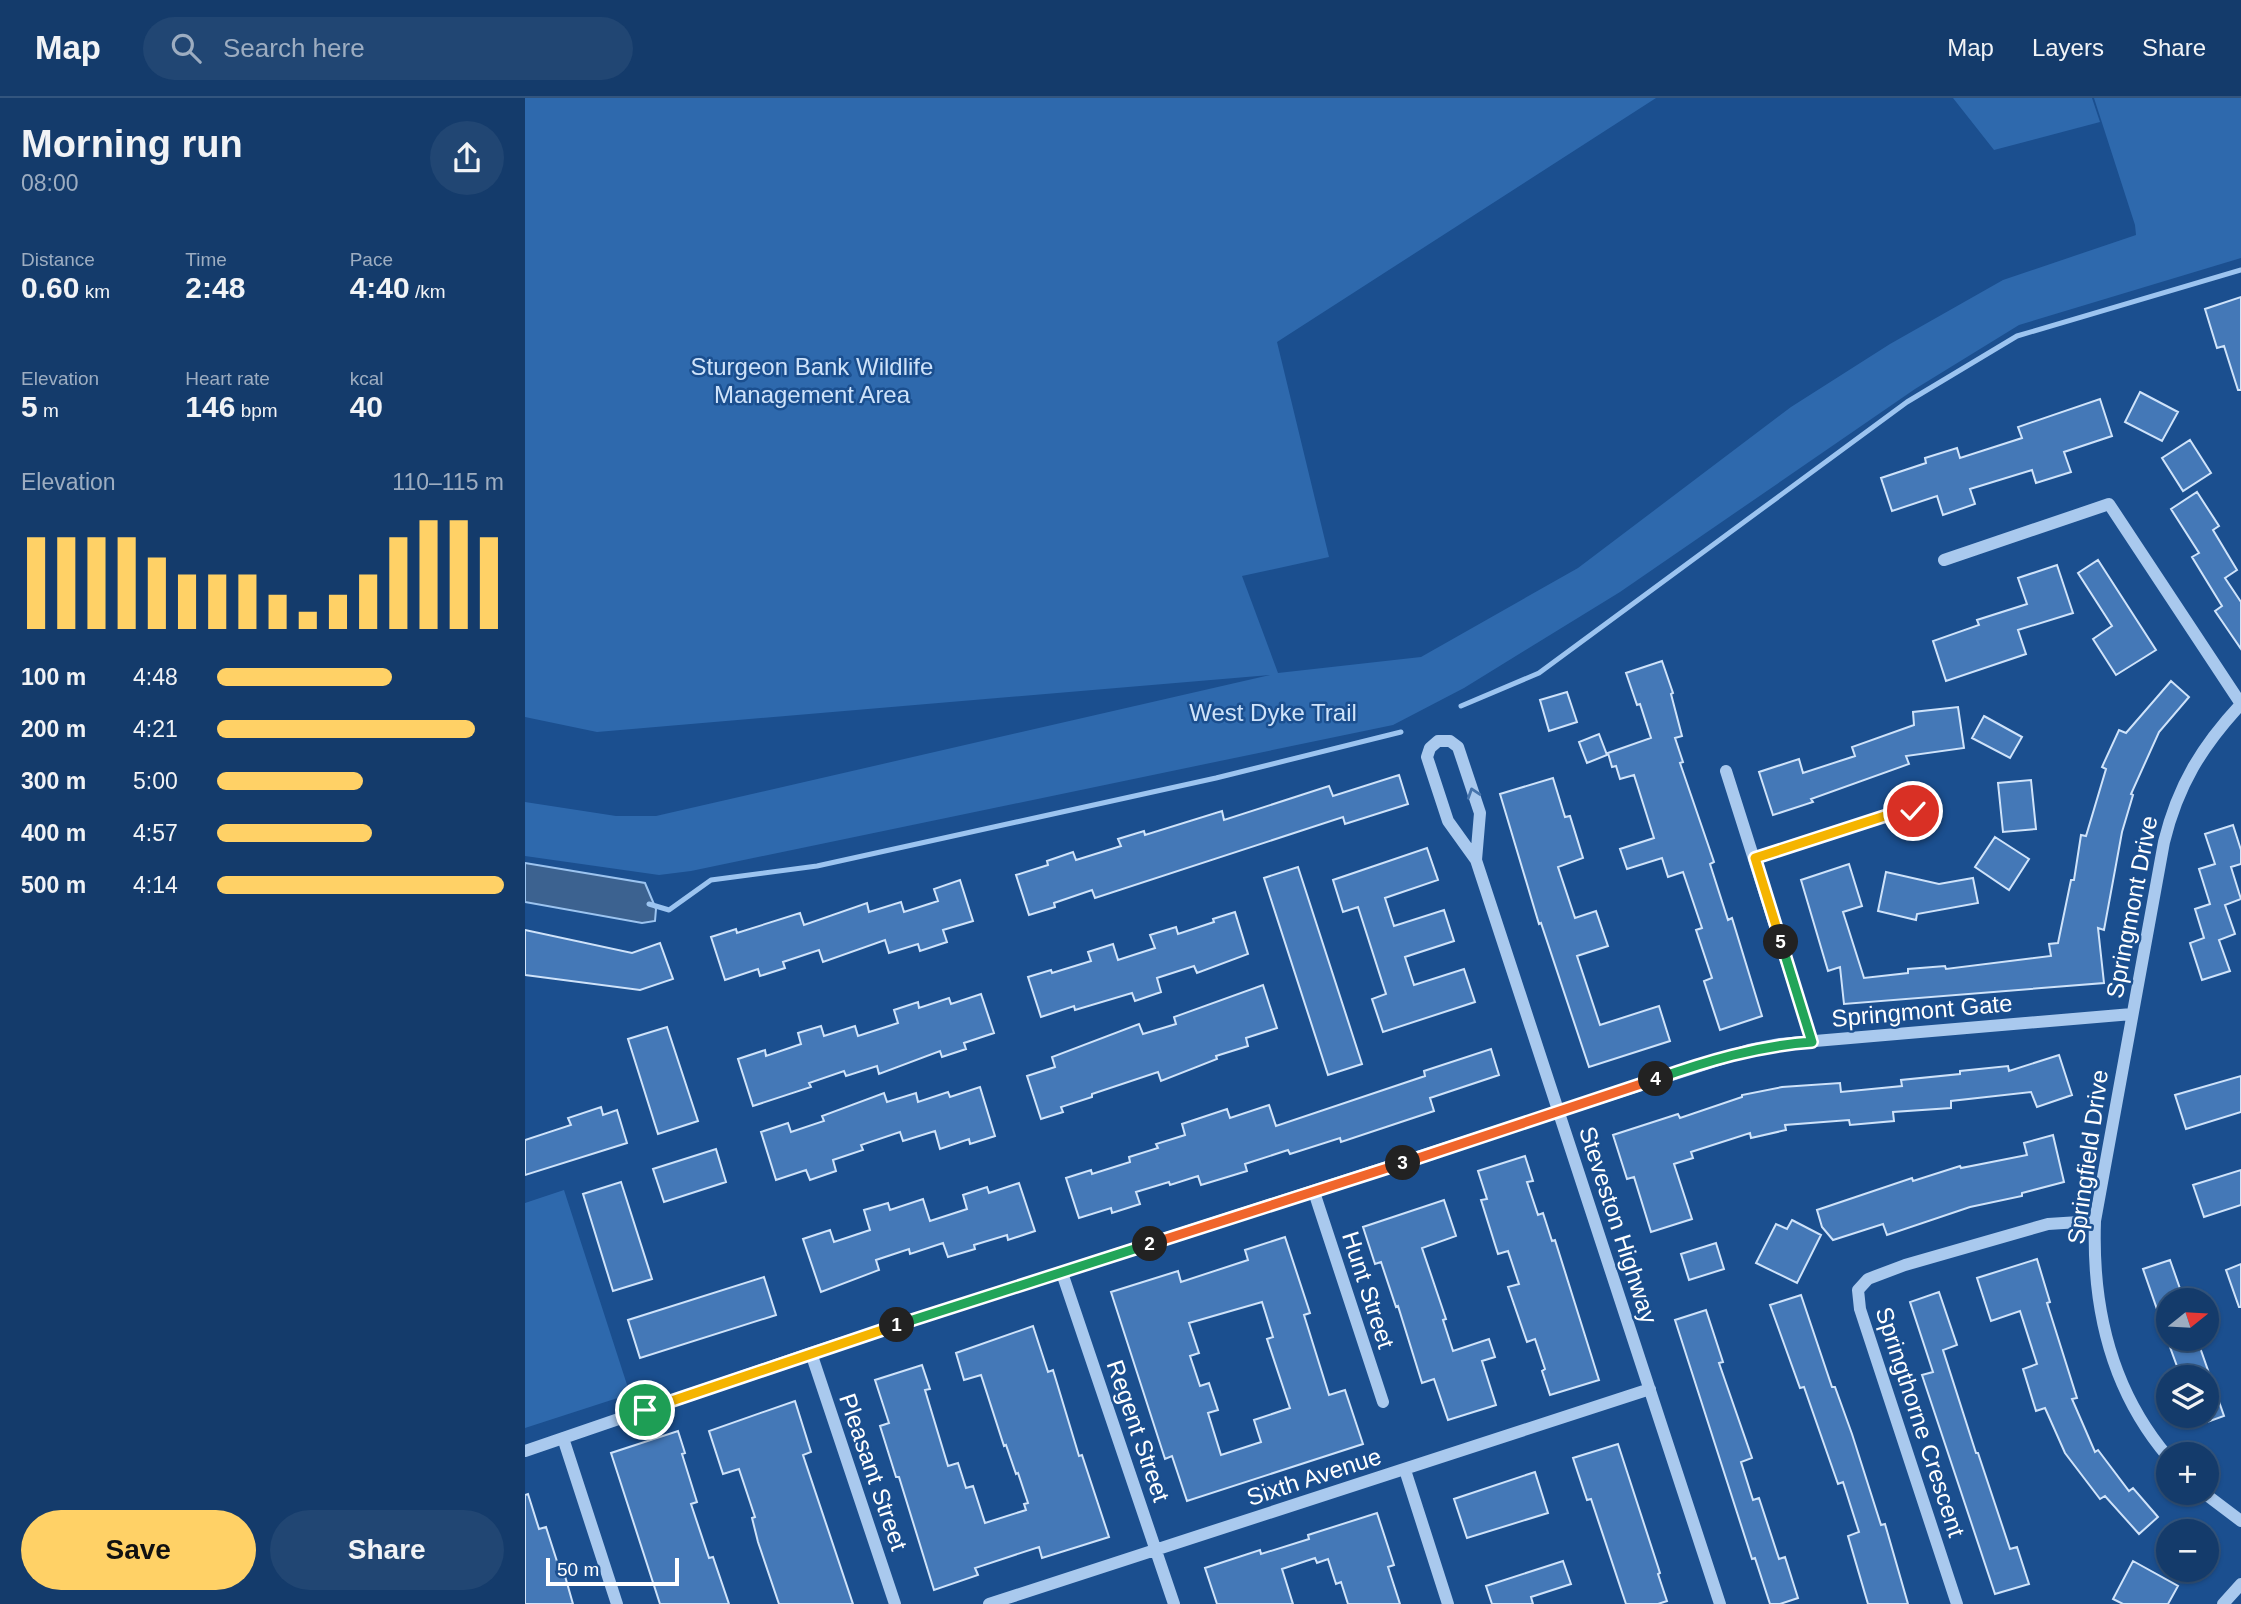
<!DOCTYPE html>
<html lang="en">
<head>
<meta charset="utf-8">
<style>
	:root { --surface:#143b6b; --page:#214673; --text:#f1f3f6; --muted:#9dadc1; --line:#33557e; --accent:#ffd166 }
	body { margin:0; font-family:Arial,sans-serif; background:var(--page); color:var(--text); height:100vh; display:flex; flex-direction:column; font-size:26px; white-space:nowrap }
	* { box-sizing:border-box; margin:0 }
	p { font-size:23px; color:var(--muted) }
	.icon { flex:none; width:38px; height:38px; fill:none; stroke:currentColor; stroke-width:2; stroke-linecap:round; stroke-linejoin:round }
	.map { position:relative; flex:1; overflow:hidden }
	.sheet { display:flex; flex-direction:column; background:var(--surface); width:525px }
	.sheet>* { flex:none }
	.needle { width:46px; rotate:72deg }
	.buttons { position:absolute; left:1631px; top:1190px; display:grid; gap:14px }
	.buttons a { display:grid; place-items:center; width:63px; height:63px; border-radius:50%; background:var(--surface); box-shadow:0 2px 5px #0004,0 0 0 2px var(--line); font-size:35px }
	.scale { position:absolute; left:21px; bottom:18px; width:133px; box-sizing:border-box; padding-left:7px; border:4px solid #fff; border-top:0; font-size:19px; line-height:24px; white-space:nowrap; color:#fff; -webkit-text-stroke:5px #1b4f8f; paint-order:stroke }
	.pin { position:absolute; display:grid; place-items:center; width:60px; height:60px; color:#fff; margin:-30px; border:4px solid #fff; border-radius:50%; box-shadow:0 2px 7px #0007 }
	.km { position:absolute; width:35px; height:35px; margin:-18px; border-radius:50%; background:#222; color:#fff; font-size:19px; line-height:35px; text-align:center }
	.round { display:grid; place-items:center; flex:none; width:74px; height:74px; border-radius:37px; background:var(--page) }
	.head { display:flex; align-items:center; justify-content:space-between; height:119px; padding:0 21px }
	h1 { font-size:38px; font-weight:800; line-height:52px }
	.metrics { display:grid; grid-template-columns:repeat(3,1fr); gap:10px; height:119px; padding:7px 21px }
	.metrics div { display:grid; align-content:center }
	.metrics b { font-size:30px; font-weight:800 }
	.metrics small { font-size:19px; font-weight:400 }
	.metrics p { font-size:19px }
	.chart { height:196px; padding:14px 21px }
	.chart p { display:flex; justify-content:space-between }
	.chart svg { width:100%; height:126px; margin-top:7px; stroke:var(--accent); stroke-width:6 }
	.button { display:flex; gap:14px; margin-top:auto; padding:14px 21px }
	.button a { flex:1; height:80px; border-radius:42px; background:var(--accent); color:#111; font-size:28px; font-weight:800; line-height:80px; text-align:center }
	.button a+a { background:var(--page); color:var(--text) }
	ul { padding:0 21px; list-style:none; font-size:23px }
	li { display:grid; grid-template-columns:112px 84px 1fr; align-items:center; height:52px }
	li i { height:18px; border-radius:9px; background:var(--accent) }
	header { display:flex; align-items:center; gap:42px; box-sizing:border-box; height:98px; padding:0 35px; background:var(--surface); border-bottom:2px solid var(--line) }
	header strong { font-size:33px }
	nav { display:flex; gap:38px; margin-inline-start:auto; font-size:24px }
	.search { width:490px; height:63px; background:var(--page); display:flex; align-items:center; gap:18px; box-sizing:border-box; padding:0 24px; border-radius:38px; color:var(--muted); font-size:26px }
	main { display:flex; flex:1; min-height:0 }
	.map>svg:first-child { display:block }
</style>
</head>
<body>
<header>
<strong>Map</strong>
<div class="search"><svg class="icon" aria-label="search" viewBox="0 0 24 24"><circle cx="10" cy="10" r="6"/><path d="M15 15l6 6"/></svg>Search here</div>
<nav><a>Map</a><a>Layers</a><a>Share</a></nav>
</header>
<main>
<section class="sheet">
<div class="head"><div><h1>Morning run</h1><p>08:00</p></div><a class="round"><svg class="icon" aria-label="share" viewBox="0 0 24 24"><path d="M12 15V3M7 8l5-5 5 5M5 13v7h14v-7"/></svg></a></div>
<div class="metrics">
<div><p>Distance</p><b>0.60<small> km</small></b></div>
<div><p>Time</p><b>2:48</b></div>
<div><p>Pace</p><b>4:40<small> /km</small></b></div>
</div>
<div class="metrics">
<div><p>Elevation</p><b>5<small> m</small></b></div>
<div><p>Heart rate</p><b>146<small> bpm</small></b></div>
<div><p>kcal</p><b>40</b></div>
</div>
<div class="chart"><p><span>Elevation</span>110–115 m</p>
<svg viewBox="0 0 160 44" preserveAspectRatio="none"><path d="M5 44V12M15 44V12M25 44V12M35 44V12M45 44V19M55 44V25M65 44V25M75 44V25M85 44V32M95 44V38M105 44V32M115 44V25M125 44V12M135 44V6M145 44V6M155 44V12"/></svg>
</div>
<ul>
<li><b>100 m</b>4:48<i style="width:61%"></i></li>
<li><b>200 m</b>4:21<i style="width:90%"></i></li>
<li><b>300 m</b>5:00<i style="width:51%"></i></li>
<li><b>400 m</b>4:57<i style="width:54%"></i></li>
<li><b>500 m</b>4:14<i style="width:100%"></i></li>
</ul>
<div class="button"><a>Save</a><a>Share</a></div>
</section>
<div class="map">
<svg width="1716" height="1506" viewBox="0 0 1716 1506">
	<rect width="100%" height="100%" fill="#1b4f8f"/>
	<path fill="#2e69ad" d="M0 0H1131L752 244 804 459 717 478 753 575 896 559 1053 470 1266 309 1365 246 1478 182 1611 137 1610 127 1569 0H1716V160L1494 227 1390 291 1095 494 939 590 868 627 166 773 134 777 0 758V704L91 718H131L745 577 72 634 0 619Z
		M1428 0H1567L1575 24 1469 52Z
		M39 1092 105 1296 0 1330V1105Z"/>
	<path fill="#3c6290" stroke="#9cc4f0" stroke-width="2" d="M0 765 120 785 131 811 130 823 117 825 0 804Z"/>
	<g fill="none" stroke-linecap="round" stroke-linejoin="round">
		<path stroke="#9cc4f0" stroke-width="5" d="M936 608 1014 575 1382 304 1492 238 1716 172
			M124 806 144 812 186 782 292 768 691 680 876 634"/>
	</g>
	<path fill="#4478b7" stroke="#cfe3fa" stroke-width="2" fill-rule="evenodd" d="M1716 199V292H1713L1699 248 1692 250 1680 211Z
		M1615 294 1653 314 1637 343 1600 324Z
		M1575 301 1587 338 1539 354 1546 374 1511 385 1507 372 1445 391 1450 406 1418 417 1412 398 1367 413 1356 380 1401 365 1400 360 1432 350 1435 360 1497 340 1493 329Z
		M1665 342 1686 375 1658 393 1637 360Z
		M1672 394 1694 428 1688 432 1712 472 1700 480 1716 504V551L1690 513 1697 508 1667 459 1674 455 1646 411Z
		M1573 462 1631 552 1591 577 1568 541 1587 528 1553 475Z
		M1532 467 1548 515 1493 532 1501 556 1421 583 1408 543 1454 527 1452 522 1502 506 1493 480Z
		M1137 563 1148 595 1146 596 1157 638 1150 640 1158 664 1155 665 1189 764 1185 766 1203 822 1207 820 1237 918 1195 932 1179 883 1187 880 1171 832 1177 830 1158 774 1143 779 1137 760 1102 771 1095 751 1129 740 1109 677 1095 681 1091 668 1087 669 1083 655 1126 640 1115 606 1112 607 1101 575Z
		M1646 583 1664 599 1634 634 1606 696 1608 697 1597 734 1579 832 1573 830 1579 885 1319 906 1315 869 1303 873 1276 782 1324 766 1337 808 1318 814 1339 880 1383 875V871L1420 868 1421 871 1526 858 1524 846 1533 845 1546 782H1549L1556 737 1561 738 1581 671 1577 669 1594 632 1601 635Z
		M1042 594 1052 624 1024 633 1015 602Z
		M1433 609 1439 650 1381 658 1384 666 1286 701 1288 704 1248 717 1234 674 1274 661 1278 675 1330 658 1327 649 1389 627 1388 614Z
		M1459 618 1497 639 1485 660 1447 640Z
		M1074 636 1082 657 1062 665 1054 644Z
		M874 677 883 706 820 726 818 719 570 800 567 792 529 805 530 809 504 817 491 777 523 767 522 763 548 754 551 762 596 748 593 741 619 733 620 737 697 713 699 722 804 688 808 698Z
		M1028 680 1040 719 1045 718 1058 760 1033 769 1050 820 1071 813 1083 848 1052 858 1075 927 1134 908 1145 943 1064 969 1016 825 1014 826 975 696Z
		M1506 682 1511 731 1478 734 1473 685Z
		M1708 727 1716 752V766L1706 769 1716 801 1700 807 1710 836 1694 842 1705 873 1677 882 1665 845 1679 840 1670 811 1685 806 1674 771 1690 766 1680 736Z
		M1470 739 1504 761 1484 792 1450 769Z
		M902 750 913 782 860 800 869 828 919 812 929 843 880 859 889 887 939 871 950 904 858 934 847 901 861 896 833 809 818 814 808 782Z
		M773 769 837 966 803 977 739 780Z
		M1361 774 1414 786 1448 780 1453 805 1392 816 1391 822 1353 813Z
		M435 782 448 823 418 832 422 844 395 853 393 846 364 855 360 842 298 864 294 852 258 864 260 870 235 878 233 871 200 882 186 839 211 831 212 835 275 815 279 827 342 805 344 814 376 804 379 814 413 803 409 791Z
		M710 814 723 856 672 875 669 868 632 880 636 894 610 903 607 895 550 912 549 908 516 919 503 879 526 872 527 875 566 863 563 854 588 846 593 862 630 850 625 837 651 829 653 836 689 824 688 821Z
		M0 832 107 855 135 845 148 881 115 892 0 877Z
		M738 887 752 930 721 940 723 948 691 958 692 961 636 983 633 974 567 996V999L536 1009 538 1014 516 1021 502 978 530 969 527 959 614 926 618 936 651 926 649 919Z
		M456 896 469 935 439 945 441 951 417 959 415 953 354 976 352 968 321 978 319 973 284 985 286 989 228 1008 213 961 240 952 241 958 276 946 273 935 296 928 299 938 330 928 333 938 373 925 369 912 393 904 394 910 424 900 426 906Z
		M142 929 173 1023 133 1036 103 941Z
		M966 951 974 977 905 1000 909 1013 816 1044 815 1040 765 1056 763 1052 720 1066 722 1073 676 1087 673 1078 645 1087 644 1084 611 1094 615 1106 587 1115 586 1110 554 1120 541 1080 566 1072 567 1076 605 1064 604 1059 633 1050 631 1046 660 1037 657 1026 702 1011 705 1020 744 1007 751 1028 900 978 899 973Z
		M1534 957 1547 997 1512 1009 1506 994 1426 1003V1010L1368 1014 1369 1023 1325 1027 1324 1022 1260 1027 1261 1032 1226 1040 1225 1035 1166 1054 1168 1060 1149 1066 1167 1121 1126 1134 1109 1079 1102 1081 1088 1037 1153 1016 1155 1020 1217 999V997L1257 989 1315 985 1316 994 1377 988 1376 982 1435 976V973L1483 968 1484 973Z
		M1716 978V1014L1661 1031 1650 997Z
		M455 989 470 1038 445 1046 444 1041 415 1051 410 1033 378 1043 375 1034 336 1047 338 1052 308 1062 311 1073 285 1082 281 1072 251 1082 236 1034 263 1025 266 1034 299 1023 297 1018 359 995 362 1004 391 995 393 1004 423 994 425 999Z
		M76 1009 78 1017 92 1012 102 1045 0 1077V1042L46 1027 43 1020Z
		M1528 1037 1539 1084 1497 1095V1098L1445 1109 1362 1137 1358 1126 1308 1142 1297 1129 1292 1112 1387 1080 1388 1083 1435 1068 1436 1070 1502 1057 1499 1045Z
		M191 1051 201 1084 139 1104 128 1071Z
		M1000 1058 1008 1083 1002 1084 1013 1117 1018 1115 1027 1143 1030 1142 1074 1282 1025 1297 1017 1273 1020 1271 1010 1241 1002 1244 983 1189 994 1186 983 1153 973 1156 956 1102 962 1101 953 1073Z
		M1716 1072V1107L1679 1119 1668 1087Z
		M96 1084 127 1181 88 1193 58 1096Z
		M494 1085 510 1133 483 1142 482 1137 449 1147 450 1151 423 1159 418 1145 385 1156 384 1151 351 1162 354 1172 296 1194 278 1141 305 1132 309 1144 345 1132 339 1112 363 1105 365 1112 398 1101 405 1123 442 1111 438 1097 462 1089 464 1095Z
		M919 1102 931 1138 897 1150 921 1221 918 1222 928 1253 964 1241 970 1259 957 1263 971 1307 923 1322 909 1281 897 1285 873 1208 871 1209 856 1164 850 1166 838 1129Z
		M1267 1122 1296 1137 1272 1185 1231 1165 1251 1126 1262 1131Z
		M760 1139 785 1215 779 1217 804 1297 820 1292 838 1346 662 1403 647 1358 640 1361 586 1194 653 1173 656 1184 723 1162 720 1152ZM737 1204 748 1239 742 1241 765 1310 729 1322 736 1344 696 1357 683 1315 693 1312 684 1285 675 1288 665 1258 674 1255 664 1225Z
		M1191 1145 1199 1171 1164 1182 1156 1156Z
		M1512 1161 1525 1204 1522 1205 1552 1300 1547 1301 1570 1354 1573 1352 1604 1393 1608 1390 1633 1419 1614 1436 1580 1398 1575 1401 1540 1355 1520 1310 1511 1313 1498 1271 1512 1266 1495 1213 1466 1223 1452 1180Z
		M1645 1162 1659 1202H1643V1236L1641 1237 1618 1171Z
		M1716 1166V1209H1714L1701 1172Z
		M239 1179 251 1217 115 1260 103 1222Z
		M1414 1194 1432 1247 1418 1252 1451 1355H1453L1485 1451 1492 1449 1504 1486 1470 1496 1397 1277 1408 1274 1385 1204Z
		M1276 1197 1307 1289H1310L1327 1336 1356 1427 1360 1426 1383 1506H1343L1323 1438 1334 1434 1318 1384 1313 1386 1279 1289 1275 1290 1245 1207Z
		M1181 1212 1198 1264 1194 1265 1227 1360 1216 1364 1228 1402 1234 1400 1254 1461 1260 1459 1273 1500 1255 1506H1245L1230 1460 1227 1461 1150 1222Z
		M508 1228 523 1274 528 1272 554 1358 557 1357 584 1439 517 1460 514 1449 450 1470 453 1477 409 1492 374 1379H371L355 1328 364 1325 350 1282 397 1267 405 1291 400 1292 423 1368 433 1365 441 1390 448 1388 460 1425 501 1412 499 1406 503 1405 493 1375 491 1376 481 1347 479 1348 456 1277 439 1282 431 1255Z
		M1642 1241H1672L1699 1318 1682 1324V1279H1656Z
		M270 1303 286 1354 278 1357 328 1506H254L233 1444 227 1420 230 1419 214 1371 198 1376 184 1333Z
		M153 1333 160 1355 157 1356 172 1404 166 1406 184 1460 188 1459 204 1506H135L86 1355Z
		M1093 1346 1135 1475 1133 1476 1142 1503 1133 1506H1101L1066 1401 1062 1402 1048 1360Z
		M1010 1374 1023 1415 942 1440 929 1401Z
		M3 1396 14 1431 21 1429 37 1479 40 1478 48 1506H0V1397Z
		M852 1415 869 1467 863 1469 875 1506H823L816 1484 811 1486 803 1461 792 1465 790 1460 757 1471 768 1506H692L680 1470 735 1452 736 1456 784 1441 783 1437Z
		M1038 1463 1046 1486 1006 1499 1008 1506H967L961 1488Z
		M1608 1463 1653 1488 1643 1506H1598L1588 1501Z"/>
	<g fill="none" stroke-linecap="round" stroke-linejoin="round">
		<path stroke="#a9c9ee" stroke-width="12" d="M1419 462 1584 406 1716 606
			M1201 673 1287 944
			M1229 760 1366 716 1388 713 1408 716
			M951 762 955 715 933 649 925 643H913L905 650 902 659 923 723 951 762 1195 1506
			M789 1094 858 1304
			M537 1175 649 1506
			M286 1255 370 1506
			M38 1340 92 1506
			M0 1353 286 1255 1224 952 1255 946 1607 916
			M1643 1359C1586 1292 1567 1209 1570 1123L1639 744C1653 687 1677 648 1716 606
			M880 1372 923 1506
			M1679 1395 1716 1423
			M464 1506 1125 1291
			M1432 1506 1335 1211 1333 1192 1343 1181 1380 1167 1523 1126 1570 1123
			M1698 1506 1716 1486"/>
	</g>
	<defs><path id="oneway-chevron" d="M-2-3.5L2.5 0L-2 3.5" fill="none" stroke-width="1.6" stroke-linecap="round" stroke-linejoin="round" transform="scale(1.75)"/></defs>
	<use stroke="#4674ac" href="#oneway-chevron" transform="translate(948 695) rotate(-108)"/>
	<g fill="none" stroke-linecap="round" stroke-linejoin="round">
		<defs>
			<path id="split-1" d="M120 1312 372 1227"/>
			<path id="split-2" d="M372 1227 625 1146"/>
			<path id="split-3" d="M625 1146 878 1065"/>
			<path id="split-4" d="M878 1065 1131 981"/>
			<path id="split-5" d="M1131 981C1182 963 1232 948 1287 944L1256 844"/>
			<path id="split-6" d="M1256 844 1230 760 1366 716 1388 713"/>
		</defs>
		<use href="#split-1" stroke="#fff" stroke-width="14"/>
		<use href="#split-2" stroke="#fff" stroke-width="14"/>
		<use href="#split-3" stroke="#fff" stroke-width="14"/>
		<use href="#split-4" stroke="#fff" stroke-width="14"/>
		<use href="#split-5" stroke="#fff" stroke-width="14"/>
		<use href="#split-6" stroke="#fff" stroke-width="14"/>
		<use href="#split-1" stroke="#f5b400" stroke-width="9"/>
		<use href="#split-2" stroke="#22a559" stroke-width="9"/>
		<use href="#split-3" stroke="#f0652b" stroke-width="9"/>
		<use href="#split-4" stroke="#f0652b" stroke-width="9"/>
		<use href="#split-5" stroke="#22a559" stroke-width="9"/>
		<use href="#split-6" stroke="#f5b400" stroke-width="9"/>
	</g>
	<g text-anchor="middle" stroke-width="5" stroke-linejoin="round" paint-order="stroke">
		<g font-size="24" fill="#cfe3fa" stroke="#1b4f8f">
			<text x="287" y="277">Sturgeon Bank Wildlife<tspan x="287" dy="28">Management Area</tspan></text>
			<text x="748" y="623">West Dyke Trail</text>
		</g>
		<g font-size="24" fill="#fff" stroke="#1b4f8f">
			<text transform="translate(1607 809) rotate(-79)" y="8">Springmont Drive</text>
			<text transform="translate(1397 913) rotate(-5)" y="8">Springmont Gate</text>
			<text transform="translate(1563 1059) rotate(-82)" y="8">Springfield Drive</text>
			<text transform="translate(1093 1127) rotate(72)" y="8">Steveston Highway</text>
			<text transform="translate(843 1192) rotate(72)" y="8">Hunt Street</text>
			<text transform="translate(1395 1324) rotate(72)" y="8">Springthorne Crescent</text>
			<text transform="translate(613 1333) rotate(71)" y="8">Regent Street</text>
			<text transform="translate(348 1374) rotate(71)" y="8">Pleasant Street</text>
			<text transform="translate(789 1379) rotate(-18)" y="8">Sixth Avenue</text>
		</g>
	</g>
</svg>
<div class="buttons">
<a><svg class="needle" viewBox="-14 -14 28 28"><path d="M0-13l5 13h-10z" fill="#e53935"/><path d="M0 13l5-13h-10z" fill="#9dadc1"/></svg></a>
<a><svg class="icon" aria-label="layers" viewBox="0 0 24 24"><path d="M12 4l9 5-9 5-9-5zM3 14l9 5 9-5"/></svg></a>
<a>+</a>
<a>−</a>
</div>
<div class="scale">50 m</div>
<div class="pin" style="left:120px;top:1312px;background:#1e9e55"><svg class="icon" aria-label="arrive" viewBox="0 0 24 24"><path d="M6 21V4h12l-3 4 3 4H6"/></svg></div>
<div class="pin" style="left:1388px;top:713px;background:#d93025"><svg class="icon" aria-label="check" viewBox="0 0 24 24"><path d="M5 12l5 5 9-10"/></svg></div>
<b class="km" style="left:372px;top:1227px">1</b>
<b class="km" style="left:625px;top:1146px">2</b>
<b class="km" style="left:878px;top:1065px">3</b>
<b class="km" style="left:1131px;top:981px">4</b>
<b class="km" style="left:1256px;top:844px">5</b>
</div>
</main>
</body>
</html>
